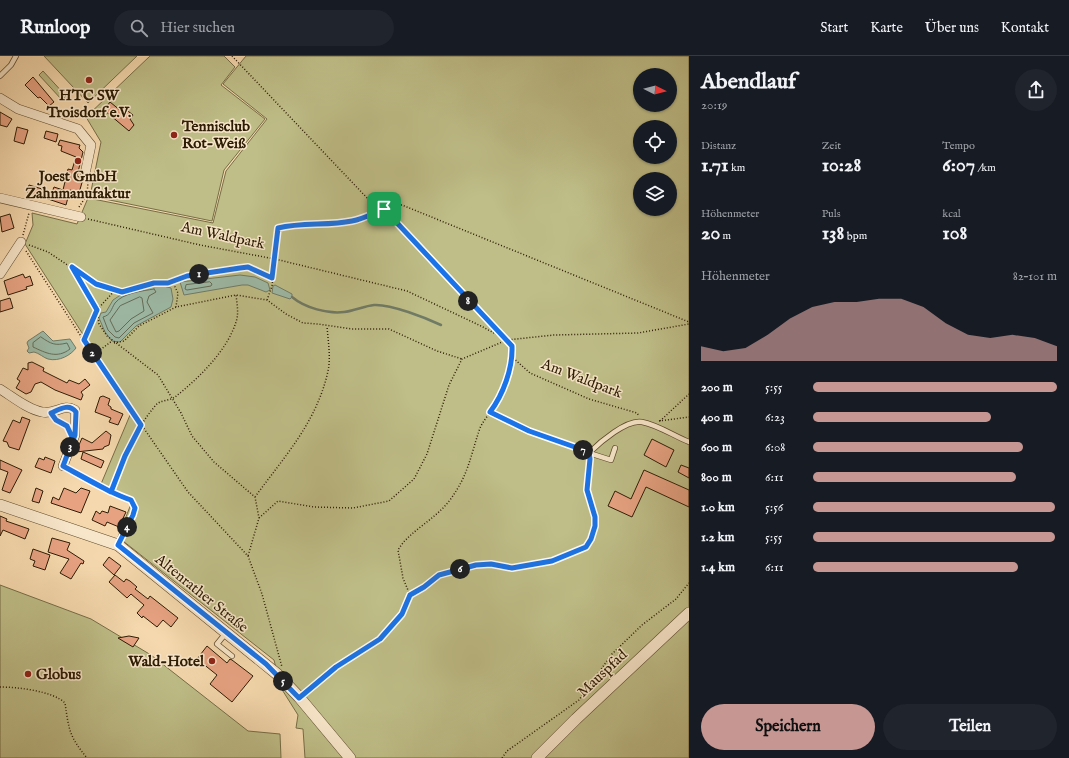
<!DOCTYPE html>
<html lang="de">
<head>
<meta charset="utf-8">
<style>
	:root { --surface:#171b24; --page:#20242c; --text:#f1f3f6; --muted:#9ea1a6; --line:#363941; --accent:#c59692 }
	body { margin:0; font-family:"IM FELL English",serif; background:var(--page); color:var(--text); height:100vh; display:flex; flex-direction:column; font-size:15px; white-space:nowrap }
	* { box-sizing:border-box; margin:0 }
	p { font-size:13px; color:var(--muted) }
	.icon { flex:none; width:22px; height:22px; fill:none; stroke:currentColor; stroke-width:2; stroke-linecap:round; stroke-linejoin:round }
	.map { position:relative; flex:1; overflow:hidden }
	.details { display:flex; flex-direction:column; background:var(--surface); width:380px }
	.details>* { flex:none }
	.needle { width:26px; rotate:96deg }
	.controls { position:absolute; left:633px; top:12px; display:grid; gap:8px }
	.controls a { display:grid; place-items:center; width:44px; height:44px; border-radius:50%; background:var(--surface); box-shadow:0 1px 3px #0004; font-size:20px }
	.pin { position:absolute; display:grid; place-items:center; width:34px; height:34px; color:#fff; margin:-17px; border-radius:8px; box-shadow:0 2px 6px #0006 }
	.km { position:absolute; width:20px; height:20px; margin:-10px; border-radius:50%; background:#222; color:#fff; font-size:11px; line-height:20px; text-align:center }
	.round { display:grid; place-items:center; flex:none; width:42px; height:42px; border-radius:21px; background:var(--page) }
	.summary { display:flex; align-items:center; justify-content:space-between; height:68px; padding:0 12px }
	h1 { font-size:22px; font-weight:800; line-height:30px }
	.metrics { display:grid; grid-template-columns:repeat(3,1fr); gap:6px; height:68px; padding:4px 12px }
	.metrics div { display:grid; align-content:center }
	.metrics b { font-size:20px; font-weight:800 }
	.metrics small { font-size:11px; font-weight:400 }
	.metrics p { font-size:11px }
	.chart { height:112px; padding:8px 12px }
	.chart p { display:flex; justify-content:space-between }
	.chart svg { width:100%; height:72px; margin-top:4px; fill:var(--accent); opacity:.7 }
	.button { display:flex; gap:8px; margin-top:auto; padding:8px 12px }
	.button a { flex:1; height:46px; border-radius:24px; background:var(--accent); color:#111; font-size:16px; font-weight:800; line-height:46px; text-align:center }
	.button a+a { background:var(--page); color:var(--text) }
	ul { padding:0 12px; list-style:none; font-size:13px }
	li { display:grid; grid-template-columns:64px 48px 1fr; align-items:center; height:30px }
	li i { height:10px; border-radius:5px; background:var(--accent) }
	header { display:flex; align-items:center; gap:24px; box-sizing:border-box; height:56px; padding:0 20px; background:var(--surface); border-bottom:1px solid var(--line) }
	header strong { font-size:19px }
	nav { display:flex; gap:22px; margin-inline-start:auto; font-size:14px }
	.search { width:280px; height:36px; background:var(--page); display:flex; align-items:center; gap:10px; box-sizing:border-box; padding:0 14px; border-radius:22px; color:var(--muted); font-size:15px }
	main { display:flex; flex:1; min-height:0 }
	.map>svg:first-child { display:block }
</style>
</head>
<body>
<header>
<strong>Runloop</strong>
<div class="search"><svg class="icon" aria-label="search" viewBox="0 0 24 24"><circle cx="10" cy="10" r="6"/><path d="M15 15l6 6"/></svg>Hier suchen</div>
<nav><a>Start</a><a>Karte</a><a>Über uns</a><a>Kontakt</a></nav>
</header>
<main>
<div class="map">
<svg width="689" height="702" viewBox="0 0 689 702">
	<rect width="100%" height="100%" fill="#f5d8ad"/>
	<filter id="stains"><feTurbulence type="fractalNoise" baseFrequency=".005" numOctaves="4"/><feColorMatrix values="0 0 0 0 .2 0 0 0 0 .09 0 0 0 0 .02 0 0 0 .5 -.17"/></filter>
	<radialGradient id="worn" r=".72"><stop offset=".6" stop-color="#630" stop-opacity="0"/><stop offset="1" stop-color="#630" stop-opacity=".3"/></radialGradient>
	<path fill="#bfbe88" stroke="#766d46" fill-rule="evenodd" d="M44 0H137L88 47Z
		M150 0H224L235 11 221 29 265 63 224 114 212 165 90 140 101 86 86 61Z
		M246 0H689V702H305L303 673 296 672 298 659 281 632 274 604 118 481 133 443 101 428 133 352 109 319 25 188 33 169 32 157 77 168 88 142 213 167 226 115 267 63 223 28ZM640 19H670V49H640ZM640 71H670V101H640ZM640 123H670V153H640Z
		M43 15 66 40 62 44 39 19Z
		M0 529 91 563 151 599 248 675 280 678 281 702H0Z"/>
	<path fill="#9dbaa7" stroke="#707b66" d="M240 219 255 221 268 227 270 234 266 236 248 229H242L184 239 180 226Z
		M160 229 171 232 173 243 171 251 136 270 120 286 112 285 105 276 99 262 101 257 106 256 113 244 122 238 138 232Z
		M275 229 292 238V241L290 243 272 237 273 230Z
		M43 275 53 285 70 283 76 292C71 299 59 306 48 303 44 302 39 297 34 296L29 297 27 295 29 292 27 287 28 285Z"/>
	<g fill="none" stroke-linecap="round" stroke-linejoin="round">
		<path stroke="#656b56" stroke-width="1" d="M210 226 212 228 211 230 187 234 185 233 186 229Z
			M154 233 156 236 149 240 147 246 153 257 134 267 119 282 115 281 108 274 103 261C111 259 111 253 115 247 123 237 142 235 154 233Z
			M140 241 142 242 144 255 131 263 119 275 116 276 110 264 120 250Z
			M41 281C51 288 55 290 67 287L70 293C57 303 46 297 33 291V287Z"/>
		<path stroke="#707b66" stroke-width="2.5" d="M292 241C305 252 328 258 344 256 354 255 364 250 374 249 391 248 426 262 441 269"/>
	</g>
	<path fill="#e7a282" stroke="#2d1c04" d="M33 21 54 46 49 50 40 41 38 42 25 29Z
		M110 46 121 55 124 52 133 59 130 63 134 69 129 75 104 54Z
		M0 56 12 63 7 71 0 69Z
		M17 71 28 74 24 88 14 85Z
		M46 75 58 78 56 86 44 82Z
		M60 84 80 89 79 92 83 96 77 120 83 123 79 137 70 134 66 149 27 136 29 129 52 136 54 131 63 134 68 113 72 114 76 101 61 95 62 90 58 89Z
		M10 158 14 172 2 176 0 161Z
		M23 218 25 222 30 220 33 229 26 231 27 233 8 239 4 225Z
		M10 242 13 252 0 256V245Z
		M32 306 44 312 43 315 67 327 69 324 79 328 85 323 90 329 81 336 83 339 81 344 55 334 41 326 35 328 31 336 26 338 16 332 20 325 17 323 23 312 28 314V307Z
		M103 340 110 343 108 349 111 351V353L123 358 118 369 109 366 111 362 95 356 100 341Z
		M22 361 30 364 19 394 9 391 7 386 3 385 13 364 20 367Z
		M106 375 111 379 109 389 104 391 103 393 76 396 82 382 92 387Z
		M652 383 674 394 666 411 644 399Z
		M83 396 104 405 101 412 81 403Z
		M45 401 55 405 51 417 35 411 39 402 44 404Z
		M0 404 22 414 10 437 2 434 8 416 0 413Z
		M681 409 689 412V422L678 416Z
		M644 414 689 434V451L646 431 632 461 608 450 615 435 631 443Z
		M36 432 43 435 39 447 32 445Z
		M64 432 76 437 81 432 90 435 81 457 51 447 53 441 59 444Z
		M110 450 126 456 119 471 107 466 105 470 92 464 96 455 100 458 102 455 108 457Z
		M0 460 7 463 6 465 29 473 25 483 3 474 0 480Z
		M52 482 70 487 67 494 84 505 83 508 81 507 71 523 60 517 69 503 48 496Z
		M33 493 50 499 45 514 33 510 35 505 30 503Z
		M109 501 121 510 114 519 103 509Z
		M115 519 124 526 126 523 130 525 137 531 135 533 148 543 150 540 178 562 171 571 163 564 157 571 143 560 142 562 137 557 144 549 131 538 127 542 109 526Z
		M129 580 139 582 133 591 118 582Z
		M207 590 227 607 230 603 232 604 253 620 232 646 210 628 217 619 197 603Z"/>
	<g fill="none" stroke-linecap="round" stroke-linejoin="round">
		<defs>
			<path id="service" d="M0 20 11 9 16 0
				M615 392 611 404 589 397C600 386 627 363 642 366 658 369 674 380 689 386
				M226 577 217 588 232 600"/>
			<path id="minor" d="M0 42 18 53 78 73 91 89 85 118
				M0 142 81 161
				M0 218 21 186
				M0 333C13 341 27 353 42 356 55 359 63 347 75 354V379L63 410"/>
			<path id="tertiary" d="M0 449 118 489 277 618 299 641 350 702
				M537 702 576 663 689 557"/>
		</defs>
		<use href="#service" stroke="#5f4b2e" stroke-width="6"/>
		<use href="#minor" stroke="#5f4b2e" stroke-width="10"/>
		<use href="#tertiary" stroke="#5f4b2e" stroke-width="12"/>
		<path stroke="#2d1c04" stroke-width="1.5" stroke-dasharray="1 2" stroke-linecap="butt" d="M232 0 369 144 384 153 495 275 502 280
			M377 147 402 149 689 266
			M79 151 87 139 88 126
			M88 163 200 189 275 203 407 235 481 270 507 284 512 290V301L530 317 589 343 637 357 639 360
			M23 179 29 157
			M29 189 48 196 96 228 122 236 154 227H168L187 220 239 212 248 211 272 222
			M26 195 93 299 188 436 248 500 262 538 282 611
			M72 211 97 254 99 268 107 280 158 319 181 357 192 380 214 406 255 441 259 462 248 500
			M172 225 178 237 176 251
			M267 244 272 230 278 172C303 166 328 170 352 165 363 163 374 157 384 153
			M84 284 97 254 115 234
			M114 287 124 285 139 270 176 251 236 239 267 244 286 258 303 267 318 268 352 273H389L437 295 462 303
			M93 299 112 285
			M490 356 529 375 585 395
			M56 364 67 369
			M659 365 689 361
			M660 365 689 338
			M70 414 119 440 131 444 135 454 122 481
			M111 436C123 406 134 374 156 349 160 344 169 345 175 341 198 323 227 295 236 266 239 258 237 248 236 239
			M255 441C284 401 317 366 328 315 331 301 328 285 327 270
			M259 462 278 445 314 451 353 452 389 445 414 423 427 398 449 329 462 303 507 284 554 279 638 277 689 268
			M410 539 403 522 398 494C409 475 435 464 450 444 469 418 470 401 480 372 484 363 492 355 497 347 505 333 508 315 512 301
			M0 631C17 631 53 635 65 647 69 674 69 680 87 702
			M307 635 336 611 380 583 402 558 410 539 424 531 439 519 476 509 491 508 512 512 552 505 586 491 591 483 595 471V461L587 434 590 404
			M502 702 507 695 579 644 612 598 642 569 676 543 689 527"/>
		<use href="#service" stroke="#f8e6ca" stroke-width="4.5"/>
		<use href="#minor" stroke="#f8e6ca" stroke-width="9"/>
		<use href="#tertiary" stroke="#f8e6ca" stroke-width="11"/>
	</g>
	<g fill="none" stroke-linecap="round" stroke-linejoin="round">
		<defs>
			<path id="route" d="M384 153C374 157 363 163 352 165 328 170 303 166 278 172L272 222 248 211 240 212 187 220 168 227H154L122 236 96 228 72 211 97 254 84 284 141 369 125 400 111 436 63 410 75 379 76 356C69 347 60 353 51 357L56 364 67 370 73 383 63 410C85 422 107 436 131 444L135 452 133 459 118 489 266 608 299 642 336 611 380 583 402 558 410 539 424 531 439 519 476 509 491 508 512 512 552 505 586 491 591 483 595 470V461L587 434 590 403 589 396 529 375 490 356C503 339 513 312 512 290L384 153"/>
		</defs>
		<use href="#route" stroke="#fff" stroke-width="8"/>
		<use href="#route" stroke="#1a73e8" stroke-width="5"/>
	</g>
	<g fill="#8f2418" stroke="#f8e6ca" stroke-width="1.5">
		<circle cx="89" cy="24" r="4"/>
		<circle cx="174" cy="79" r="4"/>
		<circle cx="78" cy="105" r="4"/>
		<circle cx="212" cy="605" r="4"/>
		<circle cx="28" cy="618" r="4"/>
	</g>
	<g text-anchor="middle" stroke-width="3" stroke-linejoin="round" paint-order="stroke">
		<g font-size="15" font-weight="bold" fill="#2d1c04" stroke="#f8e6ca">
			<text x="89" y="44">HTC SW<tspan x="89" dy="17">Troisdorf e.V.</tspan></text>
			<text x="182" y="75" text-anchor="start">Tennisclub<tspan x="182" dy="17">Rot-Weiß</tspan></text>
			<text x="78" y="125">Joest GmbH<tspan x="78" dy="17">Zahnmanufaktur</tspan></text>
			<text x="204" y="610" text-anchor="end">Wald-Hotel</text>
			<text x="36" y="623" text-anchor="start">Globus</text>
		</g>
		<g font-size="15" fill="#2d1c04" stroke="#f8e6ca">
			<text transform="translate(223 179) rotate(12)" y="5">Am Waldpark</text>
			<text transform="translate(582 322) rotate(21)" y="5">Am Waldpark</text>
			<text transform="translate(202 537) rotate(39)" y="5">Altenrather Straße</text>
			<text transform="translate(602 617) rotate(-43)" y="5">Mauspfad</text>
		</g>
	</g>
	<rect width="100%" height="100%" filter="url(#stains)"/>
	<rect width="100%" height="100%" fill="url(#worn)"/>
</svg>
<div class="controls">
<a><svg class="needle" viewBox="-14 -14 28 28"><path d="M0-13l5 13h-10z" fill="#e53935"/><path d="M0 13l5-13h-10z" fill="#9ea1a6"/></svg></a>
<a><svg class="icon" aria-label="locate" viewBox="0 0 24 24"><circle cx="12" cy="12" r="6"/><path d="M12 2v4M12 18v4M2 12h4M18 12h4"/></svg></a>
<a><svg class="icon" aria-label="layers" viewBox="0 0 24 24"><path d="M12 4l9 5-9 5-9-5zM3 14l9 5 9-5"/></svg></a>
</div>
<div class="pin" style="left:384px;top:153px;background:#1e9e55"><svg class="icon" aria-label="arrive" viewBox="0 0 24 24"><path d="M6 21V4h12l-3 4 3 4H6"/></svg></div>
<b class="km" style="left:199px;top:218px">1</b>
<b class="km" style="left:92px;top:297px">2</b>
<b class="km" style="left:70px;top:391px">3</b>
<b class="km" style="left:127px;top:471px">4</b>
<b class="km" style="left:283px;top:625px">5</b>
<b class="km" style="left:460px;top:513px">6</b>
<b class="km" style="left:583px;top:394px">7</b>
<b class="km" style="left:468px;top:245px">8</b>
</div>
<section class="details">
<div class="summary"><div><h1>Abendlauf</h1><p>20:19</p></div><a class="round"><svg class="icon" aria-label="share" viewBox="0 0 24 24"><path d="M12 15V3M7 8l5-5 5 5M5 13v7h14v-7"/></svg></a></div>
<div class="metrics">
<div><p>Distanz</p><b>1.71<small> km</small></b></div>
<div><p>Zeit</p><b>10:28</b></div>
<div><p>Tempo</p><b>6:07<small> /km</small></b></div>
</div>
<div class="metrics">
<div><p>Höhenmeter</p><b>20<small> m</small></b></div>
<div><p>Puls</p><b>138<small> bpm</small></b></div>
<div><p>kcal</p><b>108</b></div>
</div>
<div class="chart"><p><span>Höhenmeter</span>82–101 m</p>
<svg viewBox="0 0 160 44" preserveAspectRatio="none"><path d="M0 44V35L10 38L20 36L30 28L40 18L50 11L60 8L70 8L80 6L90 6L100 11L110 21L120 28L130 30L140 28L150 30L160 35V44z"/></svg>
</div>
<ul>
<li><b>200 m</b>5:55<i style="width:100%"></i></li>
<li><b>400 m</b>6:23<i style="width:73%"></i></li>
<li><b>600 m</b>6:08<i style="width:86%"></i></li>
<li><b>800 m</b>6:11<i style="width:83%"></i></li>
<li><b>1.0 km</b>5:56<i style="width:99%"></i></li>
<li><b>1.2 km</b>5:55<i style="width:99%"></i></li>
<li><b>1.4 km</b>6:11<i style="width:84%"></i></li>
</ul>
<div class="button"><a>Speichern</a><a>Teilen</a></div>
</section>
</main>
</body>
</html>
